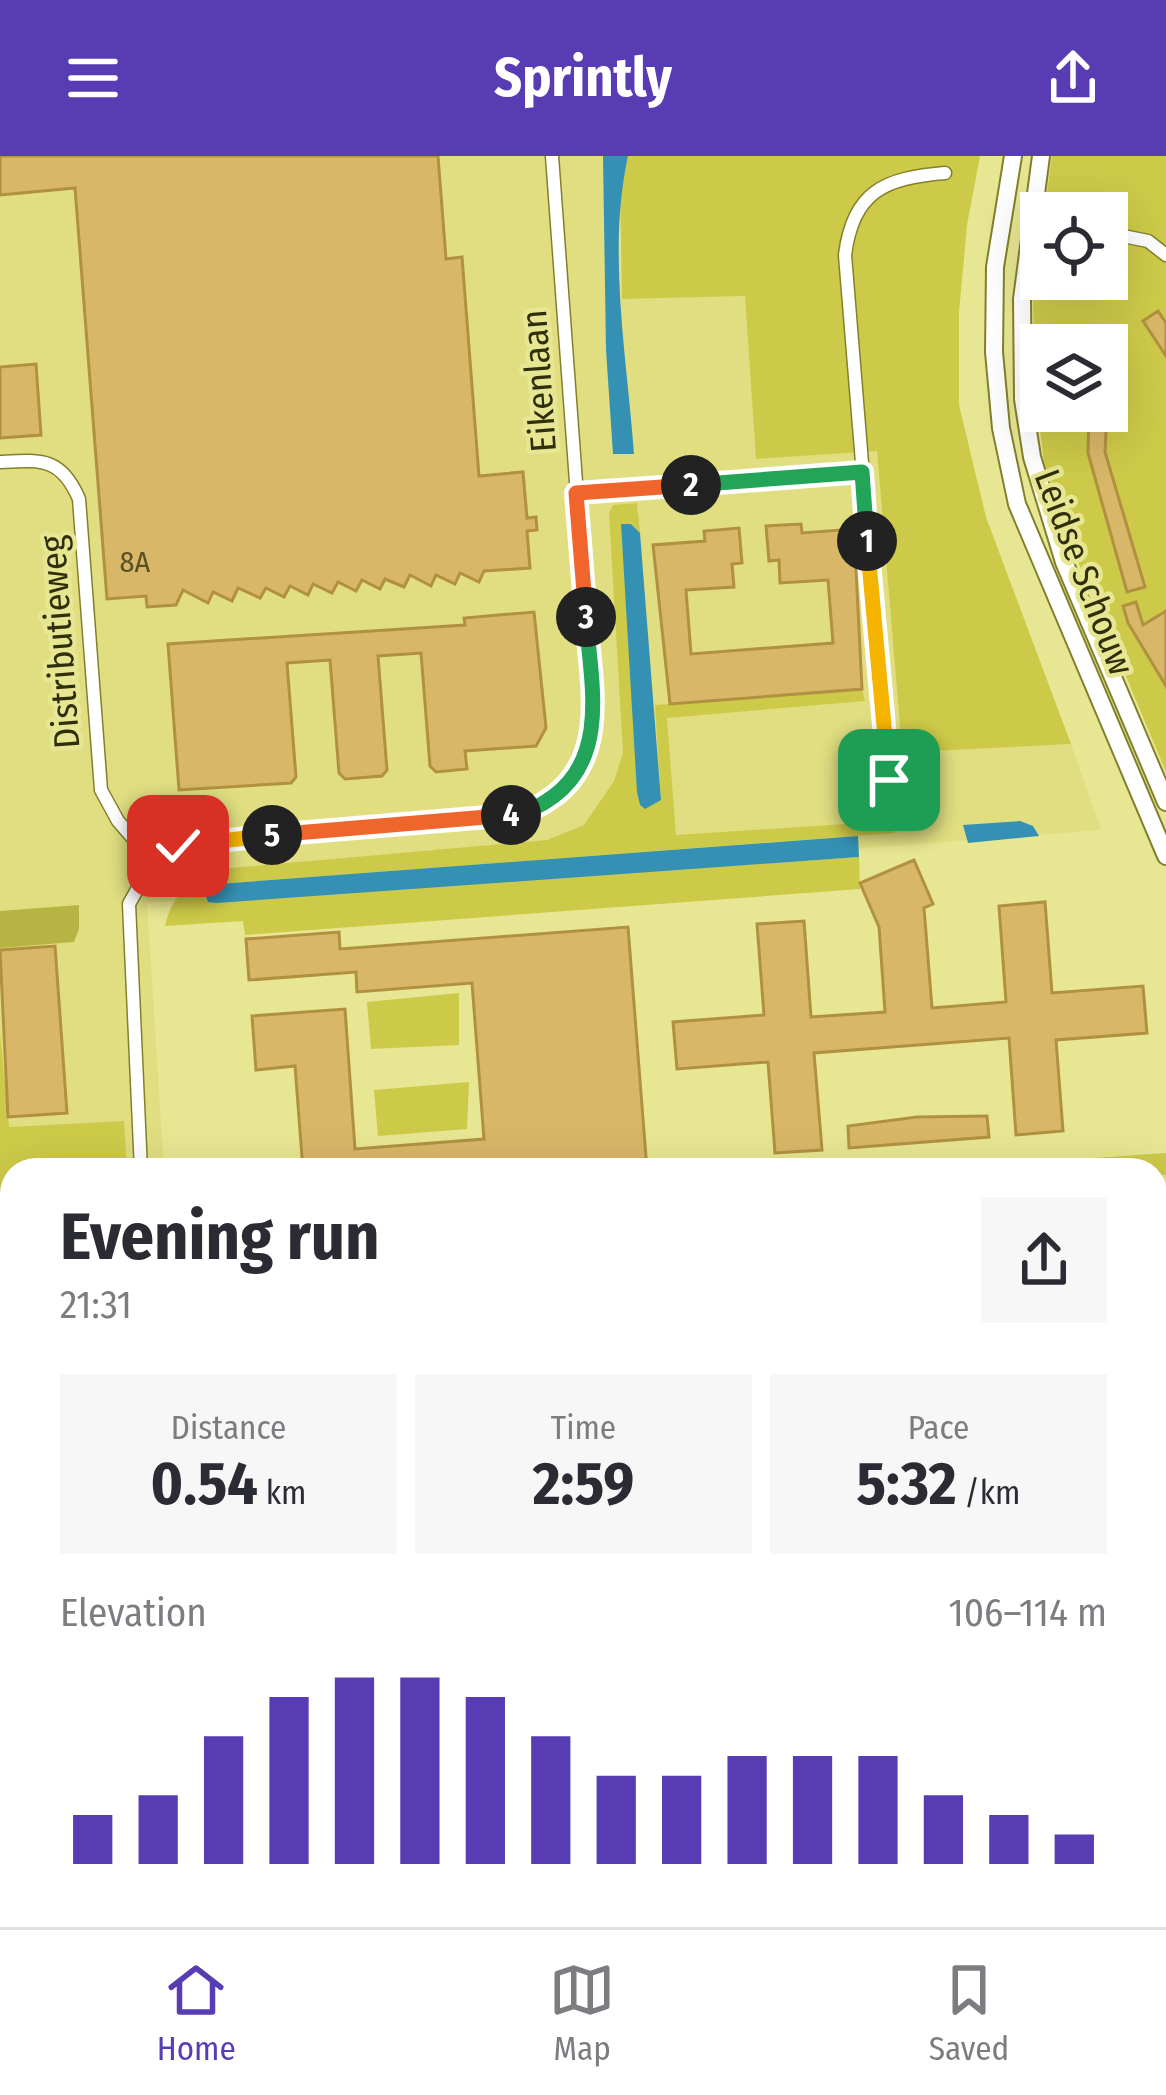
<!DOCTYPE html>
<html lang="en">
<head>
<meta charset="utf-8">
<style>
	:root { --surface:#fff; --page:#f7f7f7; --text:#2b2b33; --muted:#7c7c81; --line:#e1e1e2; --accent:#573cb4 }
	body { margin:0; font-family:"Fira Sans Condensed",sans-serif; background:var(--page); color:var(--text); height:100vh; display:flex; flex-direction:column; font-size:45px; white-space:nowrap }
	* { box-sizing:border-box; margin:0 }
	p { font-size:39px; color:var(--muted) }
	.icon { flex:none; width:66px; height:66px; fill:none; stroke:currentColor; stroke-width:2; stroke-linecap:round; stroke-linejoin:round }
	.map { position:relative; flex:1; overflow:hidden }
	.side { position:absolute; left:0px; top:1002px; width:1167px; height:771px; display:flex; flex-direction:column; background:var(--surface); border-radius:36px 36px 0 0; box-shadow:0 12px 48px #0002 }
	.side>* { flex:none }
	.buttons { position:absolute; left:1020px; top:36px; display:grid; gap:24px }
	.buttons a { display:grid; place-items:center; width:108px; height:108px; border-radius:0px; background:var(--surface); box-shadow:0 12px 48px #0002; font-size:60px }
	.pin { position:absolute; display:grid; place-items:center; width:102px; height:102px; color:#fff; margin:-51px; border-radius:24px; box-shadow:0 6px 18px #0006 }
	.km { position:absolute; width:60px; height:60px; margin:-30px; border-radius:50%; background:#222; color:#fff; font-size:33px; line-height:60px; text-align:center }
	.round { display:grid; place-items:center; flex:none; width:126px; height:126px; border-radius:0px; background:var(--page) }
	.overview { display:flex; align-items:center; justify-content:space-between; height:204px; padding:0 60px }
	h1 { font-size:66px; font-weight:700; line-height:90px }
	.figures { display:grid; grid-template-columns:repeat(3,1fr); gap:18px; height:204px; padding:12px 60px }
	.figures div { display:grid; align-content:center; border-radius:0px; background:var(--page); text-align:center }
	.figures b { font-size:60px; font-weight:700 }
	.figures small { font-size:33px; font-weight:400 }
	.figures p { font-size:33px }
	.chart { height:336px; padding:24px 60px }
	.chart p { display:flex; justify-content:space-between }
	.chart svg { width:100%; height:216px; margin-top:12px; stroke:var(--accent); stroke-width:6 }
	header { display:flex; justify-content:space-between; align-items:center; height:156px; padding:0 60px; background:var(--accent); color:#fff; font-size:54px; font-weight:700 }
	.tabs { display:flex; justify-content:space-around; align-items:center; height:168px; border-top:3px solid var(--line); background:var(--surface); font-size:33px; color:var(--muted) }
	.tabs a { display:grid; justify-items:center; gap:6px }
	.tabs .current { color:var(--accent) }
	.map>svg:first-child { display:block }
</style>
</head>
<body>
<header><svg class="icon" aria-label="menu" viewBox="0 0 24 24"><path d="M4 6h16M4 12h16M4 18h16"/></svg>Sprintly<svg class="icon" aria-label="share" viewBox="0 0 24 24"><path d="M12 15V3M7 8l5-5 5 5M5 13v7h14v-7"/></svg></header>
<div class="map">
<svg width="1166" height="1771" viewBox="0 0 1166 1771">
	<rect width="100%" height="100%" fill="#e7e692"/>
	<path fill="#e0de81" d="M0 0H616L622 142 745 140 877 294 901 583 913 596 1071 588 1101 674 147 747 164 1014H12V1761H1155V1050L1166 1049V1771H0Z"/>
	<path fill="#ceca49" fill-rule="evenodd" d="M628 0H980L967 69 959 156V249L986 361 1071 588 913 596 901 583 877 295 756 303 745 140 622 143 620 38Z
		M1052 0H1166V616L1071 389 1044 305 1035 237 1033 139 1041 80V123H1107V57H1044ZM1041 189H1107V255H1041Z
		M637 347 640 377 631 368 621 369 640 650 661 644 655 549 862 533 865 545 667 562 676 679 892 665 895 677 218 728 209 733 208 746 859 701 860 733 245 779 243 765 165 770C171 744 185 728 209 714L547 684 584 669 614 625 623 597 609 357 613 349Z
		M459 837V889L371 893 367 846Z
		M0 877 9 971 124 965 127 1014H12V1099L0 1100Z
		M469 926 467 973 378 980 374 934Z
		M1166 997V1019H1155V1014H921Z"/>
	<path fill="#b8b443" d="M79 749V773L74 786 0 792V755Z"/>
	<path fill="#3591b4" d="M603 0H628C607 96 627 201 634 298H613L606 194Z
		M621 368H631L640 377 661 644 645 653 640 649 637 636Z
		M1020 665 1033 670 1039 680 968 687 963 669Z
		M858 680 859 701 217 747 208 746 205 738 218 728Z"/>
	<path fill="#d8b768" stroke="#b19141" stroke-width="3" d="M0 0H438L446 103 462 101 479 320 523 316 527 362 536 361 537 374 527 375 530 412 484 415 479 426 460 417 455 428 436 419 431 430 410 419 404 431 385 423 380 433 362 424 356 435 338 426 332 437 313 428 308 439 290 430 284 441 266 432 260 442 238 432 232 445 213 436 208 447 183 434 176 449 147 451 146 440 107 443 75 32 0 39Z
		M1158 155 1166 167V200L1143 165Z
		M36 208 41 279 0 282V211Z
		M1089 255H1107L1105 296 1145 431 1127 436 1088 297Z
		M801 368 802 377 854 373 862 533 670 548 653 389 705 385 704 375 739 372 742 407 732 408 734 431 686 434 691 498 833 487 828 424 780 427 779 404 769 405 766 370Z
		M1136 446 1143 469 1166 455V530L1128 467 1123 450Z
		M534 456 546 572 536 590 465 595 467 613 436 616 430 610 421 497 378 500 387 614 382 620 345 623 339 617 330 504 287 507 296 621 291 627 179 634 168 488 465 469 464 462Z
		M914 704 933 748 924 752 932 852 1006 846 999 750 1045 746 1052 837 1143 830 1147 877 1056 884 1063 975 1016 979 1009 882 814 897 822 994 775 997 768 906 677 913 673 866 764 859 757 768 804 765 811 861 885 856 879 771 860 727Z
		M628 771 647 1014H303L295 910 256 914 252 860 345 853 355 993 484 983 472 827 357 836 356 816 249 824 246 783 339 776 340 793Z
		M55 790 67 957 8 961 0 794Z
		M987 960 989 981 849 992 848 970 917 961Z"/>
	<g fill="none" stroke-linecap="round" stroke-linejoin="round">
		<defs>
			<path id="minor" d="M1118 79 1148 85 1166 99
				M0 306C41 304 61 301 79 343L101 634 118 665 153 705
				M576 337 862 316
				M888 624 845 99C853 35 885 22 945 17
				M141 1014 129 748 153 705 189 686 519 658C572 634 588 616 593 557L552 0
				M1155 1161H1166
				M1155 1591 1166 1592
				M0 1631H12
				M163 1761V1771"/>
			<path id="tertiary" d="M1013 0 995 111 994 196 1001 272 1017 348 1166 700
				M1041 0 1022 143 1023 243 1032 301 1064 406 1166 646"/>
		</defs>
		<use href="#minor" stroke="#83802c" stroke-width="15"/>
		<use href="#tertiary" stroke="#83802c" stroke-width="20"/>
		<use href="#minor" stroke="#fff" stroke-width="12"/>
		<use href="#tertiary" stroke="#fff" stroke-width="16"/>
		<defs>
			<path id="rail" d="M1155 1574H1166
				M0 1606H12"/>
		</defs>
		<use href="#rail" stroke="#4c4b1f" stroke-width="9"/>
		<use href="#rail" stroke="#e7e692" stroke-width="4.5" stroke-dasharray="14" stroke-linecap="butt"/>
	</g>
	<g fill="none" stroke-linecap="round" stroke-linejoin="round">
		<defs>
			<path id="split-1" d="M867 385 889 624"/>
			<path id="split-2" d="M691 329 862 316 867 385"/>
			<path id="split-3" d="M586 461 576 337 691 329"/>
			<path id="split-4" d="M511 659C526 657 542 649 554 640 610 598 590 522 586 461"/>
			<path id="split-5" d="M272 679 511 659"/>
			<path id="split-6" d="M178 690 272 679"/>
		</defs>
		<use href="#split-1" stroke="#fff" stroke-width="24"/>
		<use href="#split-2" stroke="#fff" stroke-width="24"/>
		<use href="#split-3" stroke="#fff" stroke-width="24"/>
		<use href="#split-4" stroke="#fff" stroke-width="24"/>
		<use href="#split-5" stroke="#fff" stroke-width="24"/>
		<use href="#split-6" stroke="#fff" stroke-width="24"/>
		<use href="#split-1" stroke="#f5b400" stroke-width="15"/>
		<use href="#split-2" stroke="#22a559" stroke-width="15"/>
		<use href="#split-3" stroke="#f0652b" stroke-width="15"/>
		<use href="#split-4" stroke="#22a559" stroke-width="15"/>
		<use href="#split-5" stroke="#f0652b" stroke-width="15"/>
		<use href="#split-6" stroke="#f5b400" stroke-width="15"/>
	</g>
	<g text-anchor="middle" stroke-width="9" stroke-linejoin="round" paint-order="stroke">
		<g font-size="30" fill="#5a5122">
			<text x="135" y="416">8A</text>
		</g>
		<g font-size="36" fill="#302f0b" stroke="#e7e692">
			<text transform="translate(538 225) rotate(-94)" y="13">Eikenlaan</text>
			<text transform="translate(1085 416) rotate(69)" y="13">Leidse Schouw</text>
			<text transform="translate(59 486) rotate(-94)" y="13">Distributieweg</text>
		</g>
	</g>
</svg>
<div class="buttons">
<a><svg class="icon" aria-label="locate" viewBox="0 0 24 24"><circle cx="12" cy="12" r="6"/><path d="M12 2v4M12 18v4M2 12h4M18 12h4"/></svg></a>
<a><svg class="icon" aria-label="layers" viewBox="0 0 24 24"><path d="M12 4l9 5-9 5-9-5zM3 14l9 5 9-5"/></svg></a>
</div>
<div class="pin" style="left:889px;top:624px;background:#1e9e55"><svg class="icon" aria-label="arrive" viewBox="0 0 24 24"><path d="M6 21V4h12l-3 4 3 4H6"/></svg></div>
<div class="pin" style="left:178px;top:690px;background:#d93025"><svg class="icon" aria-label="check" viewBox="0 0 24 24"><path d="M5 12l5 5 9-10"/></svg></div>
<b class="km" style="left:867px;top:385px">1</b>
<b class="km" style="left:691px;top:329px">2</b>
<b class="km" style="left:586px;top:461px">3</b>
<b class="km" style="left:511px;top:659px">4</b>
<b class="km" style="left:272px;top:679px">5</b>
<section class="side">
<div class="overview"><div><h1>Evening run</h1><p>21:31</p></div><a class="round"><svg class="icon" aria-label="share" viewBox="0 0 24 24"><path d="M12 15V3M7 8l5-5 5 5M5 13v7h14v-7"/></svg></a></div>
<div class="figures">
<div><p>Distance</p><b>0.54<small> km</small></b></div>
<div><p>Time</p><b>2:59</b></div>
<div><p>Pace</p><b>5:32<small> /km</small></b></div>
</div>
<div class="chart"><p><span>Elevation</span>106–114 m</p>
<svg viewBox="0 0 160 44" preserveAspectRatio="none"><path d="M5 44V34M15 44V30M25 44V18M35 44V10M45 44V6M55 44V6M65 44V10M75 44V18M85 44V26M95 44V26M105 44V22M115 44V22M125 44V22M135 44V30M145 44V34M155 44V38"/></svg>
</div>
</section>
</div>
<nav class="tabs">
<a class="current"><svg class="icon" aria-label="home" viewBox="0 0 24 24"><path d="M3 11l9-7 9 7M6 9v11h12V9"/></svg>Home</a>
<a><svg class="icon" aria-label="map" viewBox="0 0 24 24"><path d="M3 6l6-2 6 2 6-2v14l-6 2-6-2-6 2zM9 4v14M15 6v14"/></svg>Map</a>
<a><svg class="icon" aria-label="saved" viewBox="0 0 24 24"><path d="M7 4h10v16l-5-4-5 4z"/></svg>Saved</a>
</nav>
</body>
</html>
